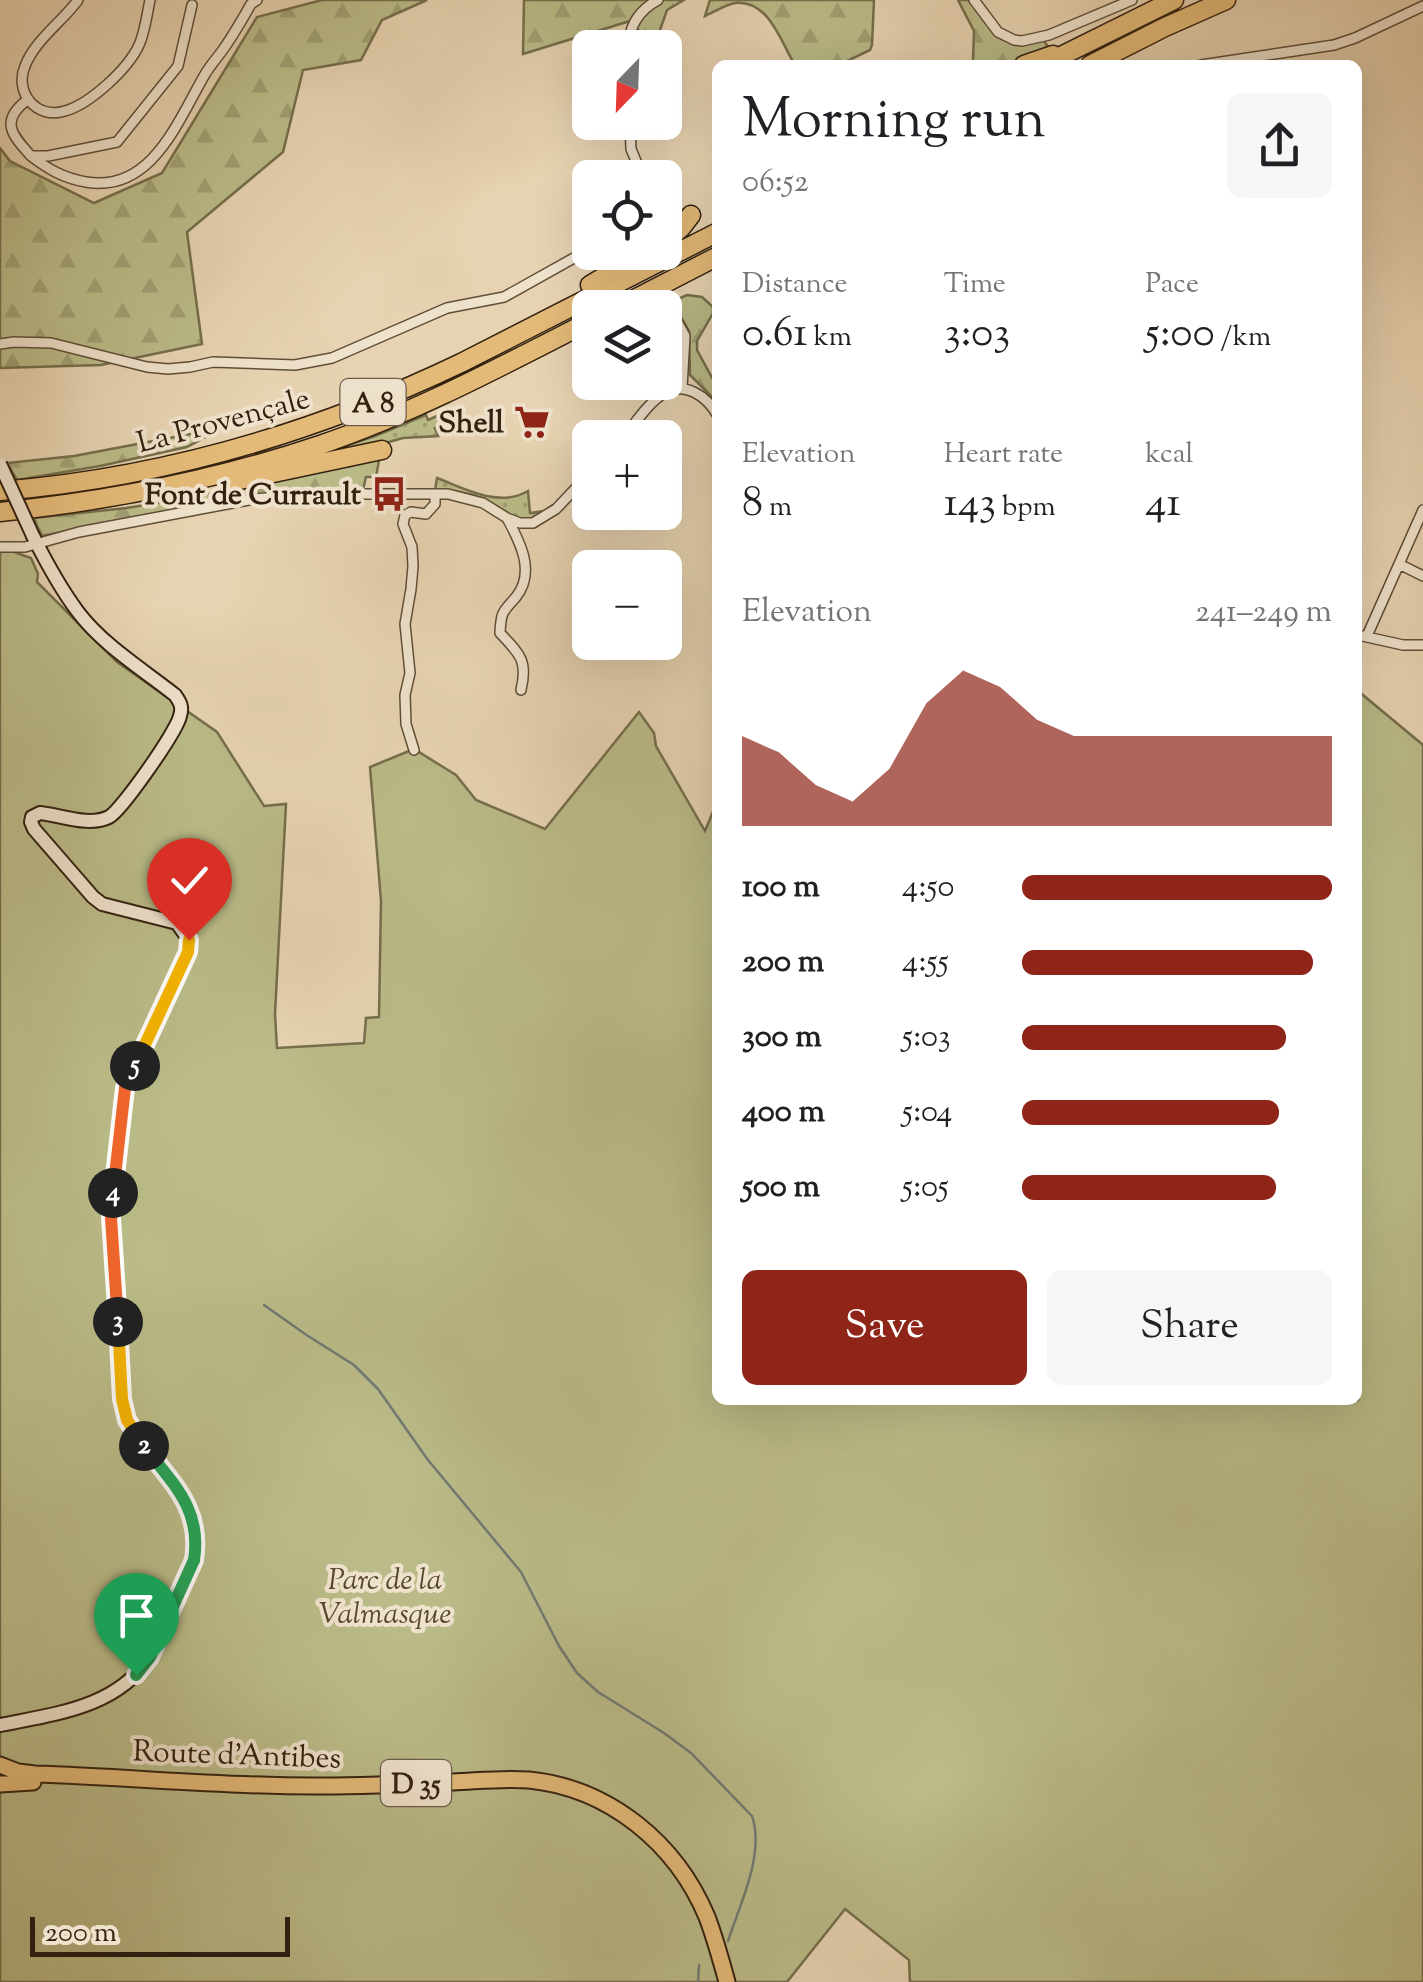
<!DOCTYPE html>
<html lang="en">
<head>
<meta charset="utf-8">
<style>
	:root { --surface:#fff; --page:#f6f6f6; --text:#202124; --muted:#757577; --accent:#8f2418 }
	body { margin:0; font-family:"Sorts Mill Goudy",serif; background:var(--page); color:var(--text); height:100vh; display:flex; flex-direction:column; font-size:38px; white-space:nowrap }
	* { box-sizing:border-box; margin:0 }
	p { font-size:32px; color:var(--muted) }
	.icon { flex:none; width:55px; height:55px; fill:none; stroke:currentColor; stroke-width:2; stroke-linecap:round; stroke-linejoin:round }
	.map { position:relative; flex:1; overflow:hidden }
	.details { position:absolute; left:712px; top:60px; width:650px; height:1345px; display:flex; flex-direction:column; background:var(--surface); border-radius:15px; box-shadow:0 10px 40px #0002 }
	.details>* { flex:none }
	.needle { width:65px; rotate:203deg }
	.controls { position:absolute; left:572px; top:30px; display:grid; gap:20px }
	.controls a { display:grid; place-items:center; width:110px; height:110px; border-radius:15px; background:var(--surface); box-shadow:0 10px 40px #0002; font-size:50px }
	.scale { position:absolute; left:30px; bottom:25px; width:260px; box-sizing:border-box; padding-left:10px; border:5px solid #33210f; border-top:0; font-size:28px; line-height:35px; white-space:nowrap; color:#33210f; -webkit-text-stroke:8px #efe2cc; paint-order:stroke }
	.pin { position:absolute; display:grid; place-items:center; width:85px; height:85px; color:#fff; margin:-102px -42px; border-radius:50% 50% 50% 0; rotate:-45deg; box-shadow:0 0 10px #0007 }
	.pin .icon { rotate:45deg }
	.km { position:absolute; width:50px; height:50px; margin:-25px; border-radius:50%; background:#222; color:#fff; font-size:28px; line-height:50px; text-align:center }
	.round { display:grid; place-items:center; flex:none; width:105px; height:105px; border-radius:15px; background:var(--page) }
	.summary { display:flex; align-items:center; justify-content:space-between; height:170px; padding:0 30px }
	h1 { font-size:55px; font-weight:600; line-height:75px }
	.stats { display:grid; grid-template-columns:repeat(3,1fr); gap:15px; height:170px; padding:10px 30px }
	.stats div { display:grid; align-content:center }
	.stats b { font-size:42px; font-weight:600 }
	.stats small { font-size:28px; font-weight:400 }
	.stats p { font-size:28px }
	.chart { height:280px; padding:20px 30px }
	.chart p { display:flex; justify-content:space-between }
	.chart svg { width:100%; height:180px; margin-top:10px; fill:var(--accent); opacity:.7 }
	.primary-button { display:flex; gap:20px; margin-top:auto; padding:20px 30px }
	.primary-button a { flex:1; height:115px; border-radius:15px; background:var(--accent); color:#fff; font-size:40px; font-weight:600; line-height:115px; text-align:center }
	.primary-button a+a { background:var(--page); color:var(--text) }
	ul { padding:0 30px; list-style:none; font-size:32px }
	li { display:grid; grid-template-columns:160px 120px 1fr; align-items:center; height:75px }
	li i { height:25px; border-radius:12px; background:var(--accent) }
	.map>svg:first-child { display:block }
</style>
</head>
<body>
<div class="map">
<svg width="1423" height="1982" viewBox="0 0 1423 1982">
	<defs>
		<pattern id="grass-dots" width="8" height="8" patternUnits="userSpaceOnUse" patternTransform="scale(2.5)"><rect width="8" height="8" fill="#babb88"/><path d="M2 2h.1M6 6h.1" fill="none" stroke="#a0a074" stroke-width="1.8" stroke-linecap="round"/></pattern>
		<pattern id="forest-firs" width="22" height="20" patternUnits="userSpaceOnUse" patternTransform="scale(2.5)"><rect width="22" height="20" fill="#babb88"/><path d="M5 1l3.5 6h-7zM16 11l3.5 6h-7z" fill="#a0a074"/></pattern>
	</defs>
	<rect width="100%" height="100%" fill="#e7d3b1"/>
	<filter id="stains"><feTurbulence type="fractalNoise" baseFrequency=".002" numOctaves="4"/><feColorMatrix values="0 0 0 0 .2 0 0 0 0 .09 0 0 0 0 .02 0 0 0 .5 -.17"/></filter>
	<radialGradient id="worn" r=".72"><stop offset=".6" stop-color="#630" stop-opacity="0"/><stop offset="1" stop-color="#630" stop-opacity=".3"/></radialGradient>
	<path fill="url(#grass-dots)" stroke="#766e4c" stroke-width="2.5" d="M444 413 441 426 435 428 438 436 403 438 371 447 303 460 375 436 426 415 428 420Z
		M437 478C466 489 499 508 528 491L530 513 544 511 553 505C525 536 510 511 483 499 468 492 451 491 435 490Z"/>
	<path fill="url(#forest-firs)" stroke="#766e4c" stroke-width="2.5" d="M322 0H427L382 20 361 60 303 70 283 152 187 232 202 344 101 365 0 368V148L10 161 94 203 162 173 257 17Z
		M524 0H684L667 10 654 47H642L643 35 630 21 523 54Z
		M710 0H874L872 45 870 50 839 65H795C781 43 770 0 735 3 725 5 714 12 705 16Z
		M958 0H968L1000 38C1014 47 1028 42 1043 39L1048 47 1008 65H965L973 61 974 31Z
		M687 295 702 297 713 307V313L697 341V350L717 387V402L690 375 689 331 674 305 665 310V308L659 307Z
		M665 310C670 319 678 330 681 340 686 362 666 383 653 397L649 396 659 383 665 382V373L674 351 665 332Z
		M222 428 187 447 100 466 17 480 7 463 74 456Z
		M380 455 376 477H366L363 490 268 494 41 536 34 518 126 508 190 498Z"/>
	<path fill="#babb88" stroke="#766e4c" stroke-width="2.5" d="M0 547 31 558 38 574 37 582 117 662 217 732 264 806 286 804 275 1014 277 1048 364 1043 366 1018 379 1017 381 901 370 767 414 749 456 775 476 800 545 829 639 712 654 733 656 746 705 831 717 802 718 1400H1358V691L1423 745V1982H910L909 1960 845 1909 787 1982H0Z"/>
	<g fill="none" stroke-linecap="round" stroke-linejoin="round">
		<path stroke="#717a73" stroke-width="2.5" d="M264 1305 305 1334 354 1365 378 1389 428 1460 521 1572 559 1646 577 1673 598 1692 664 1733 691 1753 752 1816C765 1854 740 1904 728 1941
			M698 1982 699 1965"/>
		<path stroke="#c3af91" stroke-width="9" stroke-dasharray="9 4.5" stroke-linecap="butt" d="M647 268 669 307"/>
		<defs>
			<path id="street" d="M78 0C62 22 35 40 25 66 14 92 36 120 65 111 90 104 128 69 139 45 145 32 147 14 150 0
				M974 0 998 32 1014 40 1022 41 1049 35 1132 0
				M628 48C629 25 639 10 658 0
				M1201 65 1334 45 1355 38 1423 6
				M27 100C0 121 11 134 31 156H48L117 142 178 66 192 5
				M630 122 631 149 643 178
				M31 156C48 169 63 178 86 182 151 193 177 123 204 76 209 67 216 59 222 51 233 36 242 20 251 4L257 0
				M669 307 685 336 682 388
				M0 344 14 342 51 343 147 367 168 369 190 367 213 362 295 365 332 358 447 308 504 297 590 249
				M623 438C635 424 647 404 663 394 684 380 707 396 718 416
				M507 518C520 542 536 572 516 597 503 612 501 611 500 633 520 654 528 661 521 690
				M0 547H25L79 532 254 499 312 494H448L483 503 507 518 520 523H533L556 509 590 473
				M1399 564 1423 576
				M1358 635 1403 645H1423
				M1367 636 1423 510
				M414 750 406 724 405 695 410 673 405 624 411 589 413 566 412 547 403 524 405 515 411 512 426 514 435 504V494"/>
			<path id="secondary" d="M0 1725C54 1714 116 1708 149 1658 161 1640 170 1617 179 1596 190 1569 202 1546 192 1516 179 1480 143 1457 128 1422 125 1415 124 1407 123 1399L111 1218 125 1088 188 952 189 940 177 923 102 904 93 897 34 829 31 822 32 817 40 813C61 815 89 827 109 817 121 811 177 731 180 716 183 707 180 702 175 695 142 669 103 645 78 612 60 588 46 562 33 536"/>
			<path id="primary" d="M0 1765 18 1772 35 1774C131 1777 227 1787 323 1786 367 1786 410 1784 453 1782 478 1781 503 1778 529 1780 609 1788 676 1843 707 1917 715 1938 721 1960 727 1982
				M0 1784 33 1782"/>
			<path id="highway" d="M1024 65 1053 55
				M1043 65 1174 0
				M1090 65 1165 27 1226 0
				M665 241 681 228 691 215
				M590 285 646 252
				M617 308 718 256
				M230 482 382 450
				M0 491C161 478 315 433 461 363L718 232
				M0 512C109 501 216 480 320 445 414 413 502 366 590 321"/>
		</defs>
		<use href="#street" stroke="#604e38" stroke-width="12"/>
		<use href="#secondary" stroke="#33210f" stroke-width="16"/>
		<use href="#primary" stroke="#33210f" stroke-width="19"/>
		<use href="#highway" stroke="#33210f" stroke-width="21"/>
		<use href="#street" stroke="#efe2cc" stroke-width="9"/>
		<use href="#secondary" stroke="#efe2cc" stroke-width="12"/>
		<use href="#primary" stroke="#e4ba78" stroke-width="15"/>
		<use href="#highway" stroke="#e4ba78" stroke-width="18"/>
		<defs>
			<path id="secondary-bridge" d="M0 464 33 536"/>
		</defs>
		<use href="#secondary-bridge" stroke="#33210f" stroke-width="16" stroke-linecap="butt"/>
		<use href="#secondary-bridge" stroke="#efe2cc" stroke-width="12"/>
	</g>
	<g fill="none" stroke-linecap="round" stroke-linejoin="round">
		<defs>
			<path id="split-1" d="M136 1675 150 1657 194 1560"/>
			<path id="split-2" d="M144 1446C173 1484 202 1509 194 1560"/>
			<path id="split-3" d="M118 1322 122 1399 127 1420 144 1446"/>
			<path id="split-4" d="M113 1193 111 1218 118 1322"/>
			<path id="split-5" d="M113 1193 125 1088 135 1066"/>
			<path id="split-6" d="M135 1066 188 952 189 940"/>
		</defs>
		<use href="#split-1" stroke="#fff" stroke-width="20"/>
		<use href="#split-2" stroke="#fff" stroke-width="20"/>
		<use href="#split-3" stroke="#fff" stroke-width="20"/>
		<use href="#split-4" stroke="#fff" stroke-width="20"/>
		<use href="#split-5" stroke="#fff" stroke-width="20"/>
		<use href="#split-6" stroke="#fff" stroke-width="20"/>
		<use href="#split-1" stroke="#22a559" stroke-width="12"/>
		<use href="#split-2" stroke="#22a559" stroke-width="12"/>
		<use href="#split-3" stroke="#f5b400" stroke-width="12"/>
		<use href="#split-4" stroke="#f0652b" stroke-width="12"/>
		<use href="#split-5" stroke="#f0652b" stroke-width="12"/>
		<use href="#split-6" stroke="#f5b400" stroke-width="12"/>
	</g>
	<defs>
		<symbol id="supermarket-bare" viewBox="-9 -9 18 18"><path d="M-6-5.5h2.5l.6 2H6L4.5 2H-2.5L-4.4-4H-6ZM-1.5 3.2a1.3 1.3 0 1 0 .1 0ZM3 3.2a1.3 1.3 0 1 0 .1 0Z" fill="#8f2418" stroke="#efe2cc" stroke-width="2.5" paint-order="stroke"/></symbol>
		<symbol id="bus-bare" viewBox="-9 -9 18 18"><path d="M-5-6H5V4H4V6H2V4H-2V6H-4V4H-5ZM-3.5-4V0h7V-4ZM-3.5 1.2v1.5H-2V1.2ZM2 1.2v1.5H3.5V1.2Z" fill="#8f2418" stroke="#efe2cc" stroke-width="2.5" paint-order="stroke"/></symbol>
	</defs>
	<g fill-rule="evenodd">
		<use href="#supermarket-bare" x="507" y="397" width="50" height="50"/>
		<use href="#bus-bare" x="364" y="469" width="50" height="50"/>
	</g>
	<g text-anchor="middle" stroke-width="8" stroke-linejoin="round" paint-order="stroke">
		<g fill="#efe2cc" stroke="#6b5b48" stroke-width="2.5">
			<rect x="340.5" y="379" width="65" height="46" rx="8"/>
			<rect x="381" y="1760" width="70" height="46" rx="8"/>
		</g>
		<g font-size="28" font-weight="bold" fill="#33210f">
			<text x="373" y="412">A 8</text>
			<text x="416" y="1793">D 35</text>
		</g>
		<g font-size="30" fill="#33210f" stroke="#efe2cc">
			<text transform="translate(223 420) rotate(-15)" y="10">La Provençale</text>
			<text transform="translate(237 1754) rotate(2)" y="10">Route d'Antibes</text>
		</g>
		<g font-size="30" font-weight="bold" fill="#33210f" stroke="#efe2cc" text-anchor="end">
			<text x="504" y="432">Shell</text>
			<text x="361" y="504">Font de Currault</text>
		</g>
		<g font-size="30" font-style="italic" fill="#55482d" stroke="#efe2cc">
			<text x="385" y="1589">Parc de la<tspan x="385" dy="34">Valmasque</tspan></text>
		</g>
	</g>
	<rect width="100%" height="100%" filter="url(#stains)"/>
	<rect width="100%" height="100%" fill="url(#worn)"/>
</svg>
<div class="controls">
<a><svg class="needle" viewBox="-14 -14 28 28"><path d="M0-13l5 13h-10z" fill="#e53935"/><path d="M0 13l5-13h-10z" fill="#757577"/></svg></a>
<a><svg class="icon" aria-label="locate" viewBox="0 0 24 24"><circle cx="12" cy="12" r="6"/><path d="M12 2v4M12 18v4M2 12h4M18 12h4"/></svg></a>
<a><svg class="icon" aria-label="layers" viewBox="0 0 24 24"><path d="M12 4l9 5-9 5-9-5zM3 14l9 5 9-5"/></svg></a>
<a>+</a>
<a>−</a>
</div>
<div class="scale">200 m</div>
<div class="pin" style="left:136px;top:1675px;background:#1e9e55"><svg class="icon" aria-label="arrive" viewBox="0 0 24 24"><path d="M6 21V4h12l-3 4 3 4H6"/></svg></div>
<div class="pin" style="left:189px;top:940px;background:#d93025"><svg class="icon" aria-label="check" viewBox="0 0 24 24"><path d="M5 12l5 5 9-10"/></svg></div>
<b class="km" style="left:144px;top:1446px">2</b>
<b class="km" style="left:118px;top:1322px">3</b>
<b class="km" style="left:113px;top:1193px">4</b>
<b class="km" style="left:135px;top:1066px">5</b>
<section class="details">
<div class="summary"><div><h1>Morning run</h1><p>06:52</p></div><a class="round"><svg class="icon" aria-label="share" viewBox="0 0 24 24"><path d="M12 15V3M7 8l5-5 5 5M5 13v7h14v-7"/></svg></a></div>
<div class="stats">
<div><p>Distance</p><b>0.61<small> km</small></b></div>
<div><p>Time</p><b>3:03</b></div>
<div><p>Pace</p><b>5:00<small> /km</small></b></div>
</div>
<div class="stats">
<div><p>Elevation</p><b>8<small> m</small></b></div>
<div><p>Heart rate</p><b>143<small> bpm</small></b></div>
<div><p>kcal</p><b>41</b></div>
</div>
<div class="chart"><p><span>Elevation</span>241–249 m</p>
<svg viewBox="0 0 160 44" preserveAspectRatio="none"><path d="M0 44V22L10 26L20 34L30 38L40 30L50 14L60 6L70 10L80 18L90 22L100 22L110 22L120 22L130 22L140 22L150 22L160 22V44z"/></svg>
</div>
<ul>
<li><b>100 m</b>4:50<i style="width:100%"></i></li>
<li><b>200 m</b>4:55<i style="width:94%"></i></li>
<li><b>300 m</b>5:03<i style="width:85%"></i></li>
<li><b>400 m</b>5:04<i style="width:83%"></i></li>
<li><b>500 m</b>5:05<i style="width:82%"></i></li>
</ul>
<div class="primary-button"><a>Save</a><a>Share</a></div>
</section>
</div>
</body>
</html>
